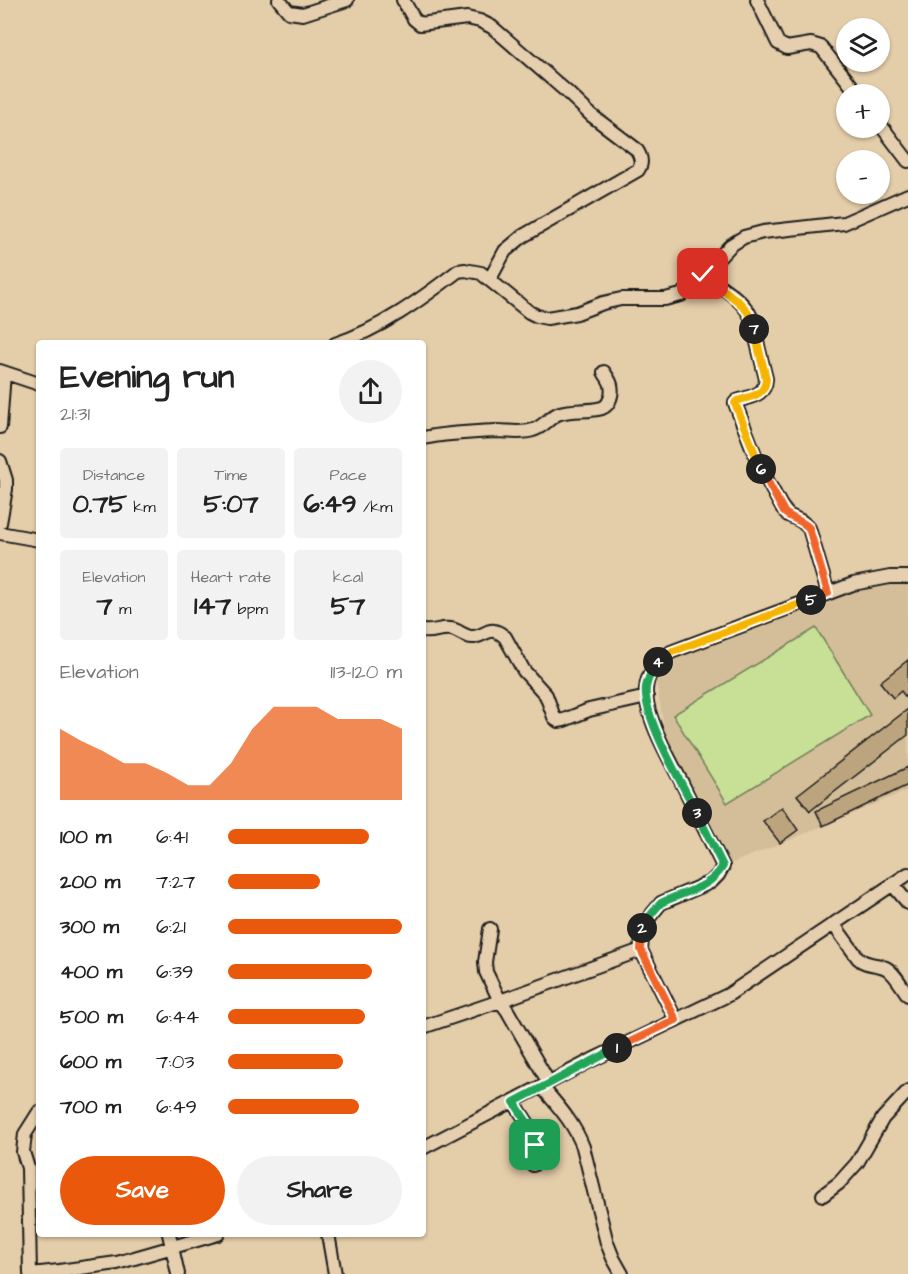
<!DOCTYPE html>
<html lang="en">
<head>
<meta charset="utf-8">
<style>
	:root { --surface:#fff; --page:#f2f2f2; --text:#222; --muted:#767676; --accent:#ea580c }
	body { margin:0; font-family:"Architects Daughter",sans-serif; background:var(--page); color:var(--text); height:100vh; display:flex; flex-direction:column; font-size:22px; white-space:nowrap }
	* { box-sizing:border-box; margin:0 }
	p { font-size:20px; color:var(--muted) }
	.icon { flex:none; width:33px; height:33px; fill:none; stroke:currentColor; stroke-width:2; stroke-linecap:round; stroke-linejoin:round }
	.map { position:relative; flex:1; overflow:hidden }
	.side { position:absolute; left:36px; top:340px; width:390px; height:897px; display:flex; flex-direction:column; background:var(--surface); border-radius:6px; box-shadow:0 2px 4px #0004 }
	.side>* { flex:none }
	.buttons { position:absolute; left:836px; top:18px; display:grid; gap:12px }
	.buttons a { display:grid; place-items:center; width:54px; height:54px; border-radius:50%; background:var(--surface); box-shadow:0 2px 4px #0004; font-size:30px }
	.pin { position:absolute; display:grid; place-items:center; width:51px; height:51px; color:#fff; margin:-26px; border-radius:12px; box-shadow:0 3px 9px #0006 }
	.km { position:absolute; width:30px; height:30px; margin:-15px; border-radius:50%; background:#222; color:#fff; font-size:16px; line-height:30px; text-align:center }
	.round { display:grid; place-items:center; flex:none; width:63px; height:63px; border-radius:32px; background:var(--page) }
	.summary { display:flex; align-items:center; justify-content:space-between; height:102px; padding:0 24px }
	h1 { font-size:33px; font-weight:700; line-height:45px }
	.stats { display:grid; grid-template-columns:repeat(3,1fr); gap:9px; height:102px; padding:6px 24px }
	.stats div { display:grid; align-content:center; border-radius:6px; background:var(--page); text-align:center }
	.stats b { font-size:26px; font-weight:700 }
	.stats small { font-size:16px; font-weight:400 }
	.stats p { font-size:16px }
	.chart { height:168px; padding:12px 24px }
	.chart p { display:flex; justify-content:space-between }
	.chart svg { width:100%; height:108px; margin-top:6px; fill:var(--accent); opacity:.7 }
	.primary-button { display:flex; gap:12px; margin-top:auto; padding:12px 24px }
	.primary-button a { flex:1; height:69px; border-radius:36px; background:var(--accent); color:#fff; font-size:24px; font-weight:700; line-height:69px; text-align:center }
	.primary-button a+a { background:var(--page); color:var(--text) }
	ul { padding:0 24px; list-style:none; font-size:20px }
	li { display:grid; grid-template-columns:96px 72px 1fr; align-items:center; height:45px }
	li i { height:15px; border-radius:8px; background:var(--accent) }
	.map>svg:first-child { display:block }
</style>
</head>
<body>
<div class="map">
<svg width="908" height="1274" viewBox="0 0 908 1274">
	<rect width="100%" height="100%" fill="#e4cda9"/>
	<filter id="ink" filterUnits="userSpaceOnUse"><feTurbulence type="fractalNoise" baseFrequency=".0167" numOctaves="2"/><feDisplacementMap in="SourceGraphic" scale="12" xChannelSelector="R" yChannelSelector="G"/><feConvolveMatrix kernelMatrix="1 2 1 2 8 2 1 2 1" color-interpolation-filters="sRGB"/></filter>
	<g filter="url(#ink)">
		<path fill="#d4be99" d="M888 582H908V790L792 839 727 865 667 745 655 675 671 658 681 654 843 596Z"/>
		<path fill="#c7e096" stroke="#727e59" stroke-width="1.5" d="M816 628 870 715 727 803 673 715Z"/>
		<path fill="#bca57e" stroke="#1c1c1c" stroke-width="1.5" d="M908 660V700L901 691 893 698 880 682Z
			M908 709V735L810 811 797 795Z
			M908 767V785L823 826 816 811Z
			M782 807 798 830 780 843 763 821Z"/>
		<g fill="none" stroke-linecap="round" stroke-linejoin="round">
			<defs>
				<path id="street" d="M279 0 289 12 303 14 347 0
					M403 0 414 19 420 24 467 18 480 21 492 27 567 92 591 115 636 149C641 156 643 163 638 170L523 236 505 251 490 279
					M757 0 778 43 787 48 811 44 821 47 858 94
					M879 123 908 161
					M703 274C719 286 742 298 751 317L766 379C765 396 751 396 737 401L735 403 759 465 781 506 788 515 801 521 809 528 828 593
					M335 344C381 329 420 300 458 271L465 270 481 273 529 312 537 316 547 318 577 313 603 303 621 299H665L681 295 692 286 731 245 744 237 763 232 844 223 908 195
					M0 371 39 384
					M0 427 4 373
					M423 438C447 433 472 432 497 431 509 431 521 434 533 430 544 427 550 416 560 413 574 409 589 412 602 408 610 405 613 393 611 385 610 380 606 376 604 372
					M0 461 6 480V489L0 523
					M0 533 39 540
					M423 631C433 633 442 627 451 629 459 630 465 638 474 637 488 635 489 624 505 637L524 671 546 695 554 717 558 721 564 720 589 710 647 697
					M892 884 908 903
					M834 925 858 958C866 966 876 963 886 968 895 973 902 987 908 995
					M490 929 485 962 486 972 500 1001 641 950
					M676 1020 641 950 643 925 661 903 711 882 718 875 723 866C709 838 695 811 682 783 670 760 644 715 646 689 647 673 658 661 671 652L853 584 890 577H908
					M423 1027 500 1001 507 1010 549 1083
					M542 1087C558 1106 574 1123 583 1147L607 1243 613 1258 622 1274
					M514 1102 530 1127 535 1145 533 1165
					M423 1148 592 1060 728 995 908 874
					M823 1195 839 1183 857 1163 883 1118 908 1091
					M169 1234 178 1274
					M328 1234 335 1274
					M30 1274 28 1168 23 1152 25 1134 39 1112
					M31 1274 59 1271 117 1263 218 1234"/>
			</defs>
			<use href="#street" stroke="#1c1c1c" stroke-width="16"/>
			<use href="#street" stroke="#e5cfae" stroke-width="12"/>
		</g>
	</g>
	<g fill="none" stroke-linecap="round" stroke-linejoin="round" filter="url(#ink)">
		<defs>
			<path id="split-1" d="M535 1145 530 1127 514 1102 617 1048"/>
			<path id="split-2" d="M617 1048 676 1020 641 950 642 928"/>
			<path id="split-3" d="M642 928C645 922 655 909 661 903 684 891 709 890 723 866L697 813"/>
			<path id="split-4" d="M658 662C652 670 648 677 646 687 642 717 683 785 697 813"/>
			<path id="split-5" d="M658 662 671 652 811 600"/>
			<path id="split-6" d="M761 469 784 512C791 519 802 520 809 528L828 593 811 600"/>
			<path id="split-7" d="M754 329 766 379C765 396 751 396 737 401L735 403 761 469"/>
			<path id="split-8" d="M703 274 739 302 748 312 754 329"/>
		</defs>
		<use href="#split-1" stroke="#fff" stroke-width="12"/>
		<use href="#split-2" stroke="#fff" stroke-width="12"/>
		<use href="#split-3" stroke="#fff" stroke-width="12"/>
		<use href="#split-4" stroke="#fff" stroke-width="12"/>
		<use href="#split-5" stroke="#fff" stroke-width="12"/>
		<use href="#split-6" stroke="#fff" stroke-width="12"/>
		<use href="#split-7" stroke="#fff" stroke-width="12"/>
		<use href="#split-8" stroke="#fff" stroke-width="12"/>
		<use href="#split-1" stroke="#22a559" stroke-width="8"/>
		<use href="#split-2" stroke="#f0652b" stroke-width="8"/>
		<use href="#split-3" stroke="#22a559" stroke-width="8"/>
		<use href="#split-4" stroke="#22a559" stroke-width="8"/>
		<use href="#split-5" stroke="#f5b400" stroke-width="8"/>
		<use href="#split-6" stroke="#f0652b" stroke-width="8"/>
		<use href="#split-7" stroke="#f5b400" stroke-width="8"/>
		<use href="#split-8" stroke="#f5b400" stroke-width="8"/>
	</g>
</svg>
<div class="buttons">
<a><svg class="icon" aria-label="layers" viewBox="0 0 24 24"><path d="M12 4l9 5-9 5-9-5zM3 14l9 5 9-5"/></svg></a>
<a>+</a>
<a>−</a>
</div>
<div class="pin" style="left:535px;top:1145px;background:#1e9e55"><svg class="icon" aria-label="arrive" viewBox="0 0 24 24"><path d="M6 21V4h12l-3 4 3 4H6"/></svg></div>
<div class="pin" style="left:703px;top:274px;background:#d93025"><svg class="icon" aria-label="check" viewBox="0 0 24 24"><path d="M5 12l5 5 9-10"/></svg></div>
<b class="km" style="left:617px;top:1048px">1</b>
<b class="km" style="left:642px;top:928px">2</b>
<b class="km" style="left:697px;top:813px">3</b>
<b class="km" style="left:658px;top:662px">4</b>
<b class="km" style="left:811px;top:600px">5</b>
<b class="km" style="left:761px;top:469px">6</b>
<b class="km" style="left:754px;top:329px">7</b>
<section class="side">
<div class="summary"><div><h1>Evening run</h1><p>21:31</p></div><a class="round"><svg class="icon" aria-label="share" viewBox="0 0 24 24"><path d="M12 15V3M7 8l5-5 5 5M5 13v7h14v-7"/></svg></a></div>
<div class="stats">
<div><p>Distance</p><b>0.75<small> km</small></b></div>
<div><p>Time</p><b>5:07</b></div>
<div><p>Pace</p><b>6:49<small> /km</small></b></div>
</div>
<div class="stats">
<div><p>Elevation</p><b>7<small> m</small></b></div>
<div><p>Heart rate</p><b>147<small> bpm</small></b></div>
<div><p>kcal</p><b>57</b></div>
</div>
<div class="chart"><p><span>Elevation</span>113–120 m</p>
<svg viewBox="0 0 160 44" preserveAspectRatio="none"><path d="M0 44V15L10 20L20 24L30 29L40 29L50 33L60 38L70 38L80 29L90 15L100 6L110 6L120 6L130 11L140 11L150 11L160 15V44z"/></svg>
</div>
<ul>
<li><b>100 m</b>6:41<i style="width:81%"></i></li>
<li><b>200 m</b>7:27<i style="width:53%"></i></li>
<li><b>300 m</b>6:21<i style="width:100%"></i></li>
<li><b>400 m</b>6:39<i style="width:83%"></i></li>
<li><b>500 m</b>6:44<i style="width:79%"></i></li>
<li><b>600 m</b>7:03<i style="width:66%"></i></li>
<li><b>700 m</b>6:49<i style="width:75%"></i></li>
</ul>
<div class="primary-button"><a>Save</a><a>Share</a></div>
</section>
</div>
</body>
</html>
